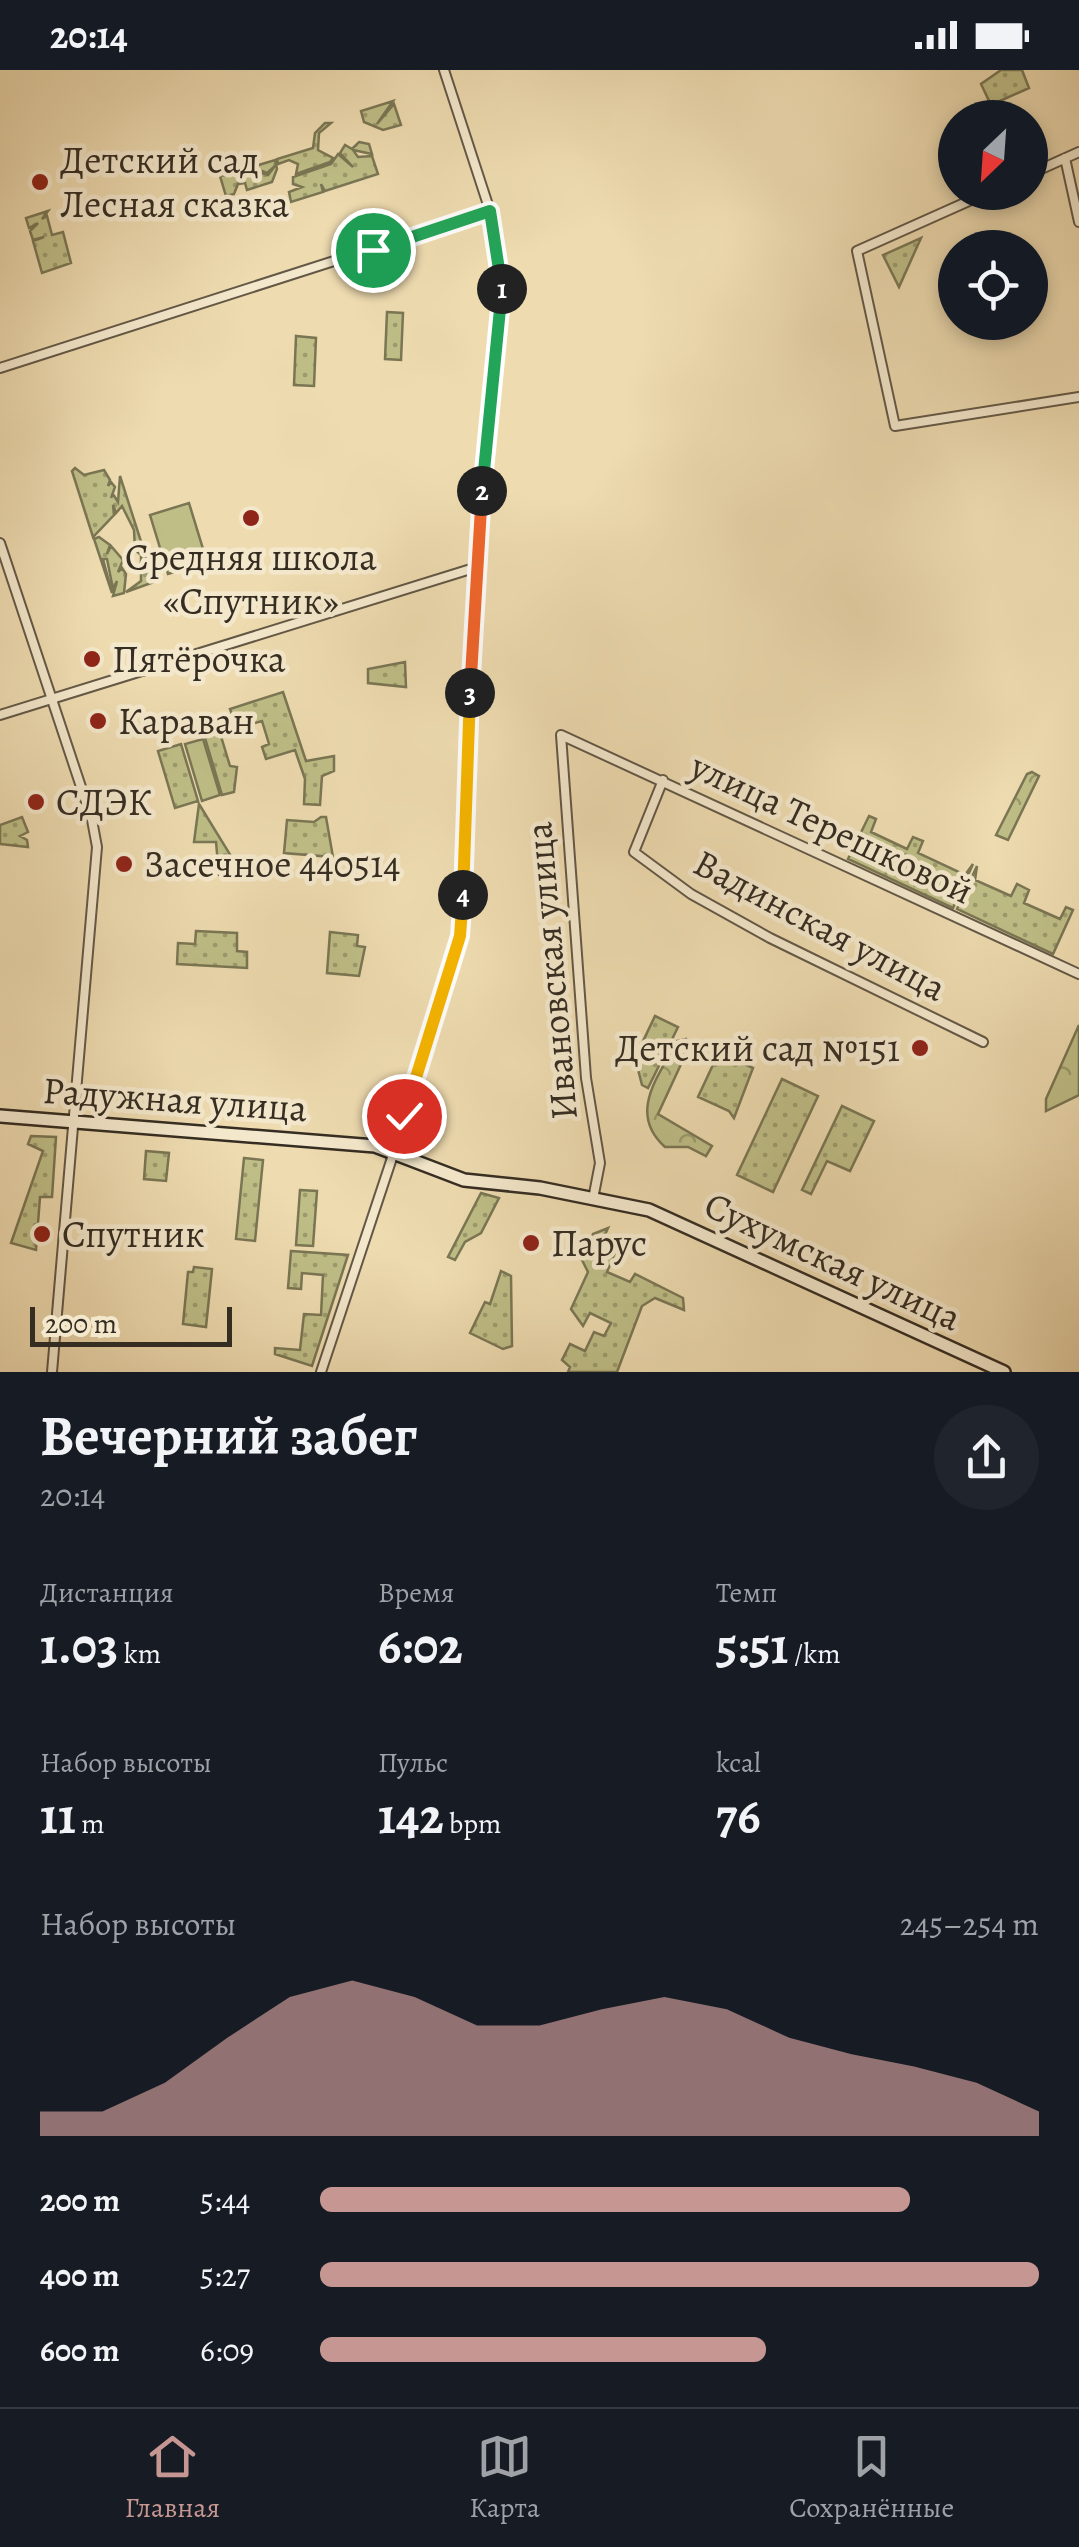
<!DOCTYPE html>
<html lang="ru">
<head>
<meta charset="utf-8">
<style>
	:root { --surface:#171b24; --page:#20242c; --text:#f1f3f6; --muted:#9ea1a6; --line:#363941; --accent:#c59692 }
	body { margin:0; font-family:Alegreya,serif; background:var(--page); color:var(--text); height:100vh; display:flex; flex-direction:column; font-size:38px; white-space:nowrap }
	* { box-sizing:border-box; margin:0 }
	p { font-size:32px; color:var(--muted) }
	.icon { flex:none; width:55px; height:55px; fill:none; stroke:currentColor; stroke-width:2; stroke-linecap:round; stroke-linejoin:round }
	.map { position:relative; height:1302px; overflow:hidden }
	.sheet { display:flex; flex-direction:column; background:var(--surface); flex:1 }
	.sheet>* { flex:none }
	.needle { width:65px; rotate:205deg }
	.tools { position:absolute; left:938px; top:30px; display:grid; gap:20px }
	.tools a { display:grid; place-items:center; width:110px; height:110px; border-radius:50%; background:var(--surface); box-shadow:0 5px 15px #0003; font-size:50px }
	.scale { position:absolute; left:30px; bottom:25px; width:202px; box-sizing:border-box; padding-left:10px; border:5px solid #352d22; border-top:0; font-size:28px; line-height:35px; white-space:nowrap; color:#352d22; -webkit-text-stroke:8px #f4e8cc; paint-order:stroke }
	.pin { position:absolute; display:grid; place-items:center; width:85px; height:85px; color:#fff; margin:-42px; border:5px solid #fff; border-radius:50%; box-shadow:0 2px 10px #0007 }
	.km { position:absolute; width:50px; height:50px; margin:-25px; border-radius:50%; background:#222; color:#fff; font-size:28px; line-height:50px; text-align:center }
	.round { display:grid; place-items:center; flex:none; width:105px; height:105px; border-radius:52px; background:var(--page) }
	.head { display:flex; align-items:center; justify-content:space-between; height:170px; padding:0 40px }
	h1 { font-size:55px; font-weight:700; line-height:75px }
	.figures { display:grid; grid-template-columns:repeat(3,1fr); gap:15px; height:170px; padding:10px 40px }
	.figures div { display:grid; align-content:center }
	.figures b { font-size:50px; font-weight:700 }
	.figures small { font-size:28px; font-weight:400 }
	.figures p { font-size:28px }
	.chart { height:280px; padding:20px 40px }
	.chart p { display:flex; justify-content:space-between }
	.chart svg { width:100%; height:180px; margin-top:10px; fill:var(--accent); opacity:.7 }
	ul { padding:0 40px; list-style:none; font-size:32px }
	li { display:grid; grid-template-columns:160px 120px 1fr; align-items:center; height:75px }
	li i { height:25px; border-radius:12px; background:var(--accent) }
	.status { display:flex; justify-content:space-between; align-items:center; height:70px; padding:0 50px; background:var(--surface); direction:ltr }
	.status svg { height:28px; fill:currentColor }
	.tab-bar { display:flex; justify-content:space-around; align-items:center; height:140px; border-top:2px solid var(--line); background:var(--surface); font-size:28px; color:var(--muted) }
	.tab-bar a { display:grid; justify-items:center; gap:5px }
	.tab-bar .active { color:var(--accent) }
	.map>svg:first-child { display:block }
</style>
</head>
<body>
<div class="status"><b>20:14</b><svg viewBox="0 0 49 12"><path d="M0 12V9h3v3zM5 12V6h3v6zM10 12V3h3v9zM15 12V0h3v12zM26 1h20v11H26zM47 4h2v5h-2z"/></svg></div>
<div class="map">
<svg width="1079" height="1302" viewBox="0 0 1079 1302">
	<defs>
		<pattern id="green-dots" width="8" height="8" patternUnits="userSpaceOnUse" patternTransform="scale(2.5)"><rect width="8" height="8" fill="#bfbe87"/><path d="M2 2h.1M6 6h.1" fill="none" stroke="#9c9b6e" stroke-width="1.8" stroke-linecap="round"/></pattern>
		<pattern id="forest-crowns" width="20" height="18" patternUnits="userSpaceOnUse" patternTransform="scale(2.5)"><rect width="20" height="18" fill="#bfbe87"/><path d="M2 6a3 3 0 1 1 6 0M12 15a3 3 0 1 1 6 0" fill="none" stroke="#9c9b6e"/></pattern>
	</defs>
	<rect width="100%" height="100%" fill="#eedbb0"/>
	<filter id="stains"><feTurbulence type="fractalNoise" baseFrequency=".002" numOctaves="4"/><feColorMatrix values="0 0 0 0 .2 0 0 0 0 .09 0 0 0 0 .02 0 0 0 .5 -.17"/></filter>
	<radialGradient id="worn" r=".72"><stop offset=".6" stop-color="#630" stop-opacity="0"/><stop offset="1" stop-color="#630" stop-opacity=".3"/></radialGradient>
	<path fill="url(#green-dots)" stroke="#7a7654" stroke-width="2.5" d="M1001 0H1022L1029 18 991 35 981 14Z
		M393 31 377 54 394 34 401 55 383 60 364 52 361 41Z
		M325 53H331L319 63 318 80 333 88 330 92 296 104 298 94 289 90 278 94 277 89 313 78 315 63Z
		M359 72 369 74 372 84 353 80 358 87 372 86 378 104 325 121 321 114 323 122 291 132 289 122 302 117 293 114V107L331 94 338 84 353 97 340 83 345 75 352 79Z
		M275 90 277 99 272 112 247 120 245 113 238 114 234 124 226 126 220 106 238 101V114L240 100 248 98 268 105 275 96 267 103 252 97Z
		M48 141 42 149 47 146 52 165 63 162 71 193 42 203 33 171 44 167 33 170 30 161 38 153 29 158 26 148Z
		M921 168 899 217 883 185Z
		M387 242 403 243 401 290 385 289Z
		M296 266 316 268 314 316 294 315Z
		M75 398 84 405 104 400 110 410 108 416 111 412 115 417 111 428 113 424 118 432 120 406 154 512 126 522 141 511V485L135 480 134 460 122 436 116 443 113 435 114 445 93 467 72 401Z
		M99 467 110 475 107 484 111 476 123 490 118 502 122 498 126 504 124 523 113 526 117 511 113 519 107 489H103L112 523 94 469Z
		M405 592 406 617 368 613V599Z
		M283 622 306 691 334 686V701L322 706 320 735 304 734 305 709 295 680 266 689 262 677 269 674 262 651 237 658 230 639Z
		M220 663 230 696 237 697 234 722 222 725 205 668Z
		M181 674 198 731 175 738 158 681Z
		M199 734 242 804V808L219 805 216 772H194Z
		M869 746 876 749 871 762 907 779 913 767 923 771 918 783 965 805 973 794 953 838 848 789Z
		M22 747 28 762 20 766 27 770 28 777 0 774V755Z
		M321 747H326L333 787 284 783 287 750 314 752Z
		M977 796 975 810 1011 826 1017 814 1029 820 1024 833 1060 849 1066 837 1073 840 1053 884 957 839Z
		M196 861 237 863V881L247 882V898L177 894 178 873 195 874Z
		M330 862 358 865 357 876 365 877 359 906 327 903Z
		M655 946 678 957 648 1018 642 1015 635 988Z
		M719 982 753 998 734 1048 729 1041 698 1027Z
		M782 1009 818 1026 773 1122 737 1105Z
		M842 1036 874 1051 850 1101 827 1091 811 1124 802 1120Z
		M31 1066 56 1067 52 1127H40L36 1180 11 1173 43 1081 28 1074Z
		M146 1081 169 1083 166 1111 144 1109Z
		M244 1088 263 1090 255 1171 236 1169Z
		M300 1120 317 1121 313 1176 296 1175Z
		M481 1123 499 1128 481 1163 465 1172 455 1190 448 1187Z
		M608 1158 604 1167 619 1173 607 1202 630 1212 635 1204 683 1228 684 1240 655 1228 642 1236 617 1302H568L570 1297 562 1290 570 1274 585 1281 594 1262 604 1266 611 1253 590 1243 583 1256 571 1239 588 1202 582 1190 593 1164Z
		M291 1181 348 1185 312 1296 275 1284V1278L300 1280 304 1244 321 1245 323 1205 302 1203 301 1219 288 1218Z
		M194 1197 212 1199 206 1257 183 1254 188 1202H193Z
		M501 1201 511 1206 512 1276 503 1279 470 1263 485 1232 490 1234Z"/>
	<path fill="url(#forest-crowns)" stroke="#7a7654" stroke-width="2.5" d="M1032 702 1039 706 1008 770 996 765 1027 704Z
		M1079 955V1025L1046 1041V1029Z
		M686 969 689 977 658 1044 712 1076 706 1086 688 1077H665C627 1043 659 1006 677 971Z"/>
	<path fill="#bfbe87" stroke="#7a7654" stroke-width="2.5" d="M189 433 207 492 168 504 150 445Z
		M203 669 220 725 202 731 185 674Z"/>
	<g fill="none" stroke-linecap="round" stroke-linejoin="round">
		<defs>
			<path id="street" d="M1065 88 1079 152
				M1030 104 1079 82
				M989 122 857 181 895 356 1079 327
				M0 298 490 141
				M0 473 92 750 97 777 52 1302
				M0 645 474 498
				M663 710 634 782 691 824 770 868 983 972
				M593 1129 600 1093 586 1008 561 665 1079 904
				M321 1302 391 1091 462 850 473 518 502 218 490 141 444 0"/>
			<path id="secondary" d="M0 1046 375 1076 464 1110 540 1118 649 1140 1004 1302"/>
		</defs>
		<use href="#street" stroke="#635846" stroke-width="12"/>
		<use href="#secondary" stroke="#352d22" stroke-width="16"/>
		<use href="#street" stroke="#f4e8cc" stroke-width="8"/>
		<use href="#secondary" stroke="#f4e8cc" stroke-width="11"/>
	</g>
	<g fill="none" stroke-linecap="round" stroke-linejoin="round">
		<defs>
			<path id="split-1" d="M373 180 490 141 502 219"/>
			<path id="split-2" d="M482 421 502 219"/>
			<path id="split-3" d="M470 623 482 421"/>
			<path id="split-4" d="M463 825 470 623"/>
			<path id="split-5" d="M404 1046 460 866 463 825"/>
		</defs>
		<use href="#split-1" stroke="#fff" stroke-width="20"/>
		<use href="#split-2" stroke="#fff" stroke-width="20"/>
		<use href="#split-3" stroke="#fff" stroke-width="20"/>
		<use href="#split-4" stroke="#fff" stroke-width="20"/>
		<use href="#split-5" stroke="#fff" stroke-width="20"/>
		<use href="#split-1" stroke="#22a559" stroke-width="12"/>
		<use href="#split-2" stroke="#22a559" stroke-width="12"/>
		<use href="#split-3" stroke="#f0652b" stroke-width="12"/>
		<use href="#split-4" stroke="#f5b400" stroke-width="12"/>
		<use href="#split-5" stroke="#f5b400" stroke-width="12"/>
	</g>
	<g fill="#8f2418" stroke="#f4e8cc" stroke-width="4">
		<circle cx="40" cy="112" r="10"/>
		<circle cx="251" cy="448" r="10"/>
		<circle cx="92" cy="589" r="10"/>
		<circle cx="98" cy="651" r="10"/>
		<circle cx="36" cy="732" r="10"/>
		<circle cx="124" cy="794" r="10"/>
		<circle cx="920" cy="978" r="10"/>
		<circle cx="42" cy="1164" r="10"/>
		<circle cx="531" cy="1173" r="10"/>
	</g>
	<g text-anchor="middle" stroke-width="9" stroke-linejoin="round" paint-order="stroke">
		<g font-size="38" fill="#352d22" stroke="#f4e8cc" text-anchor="start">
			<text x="60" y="103">Детский сад<tspan x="60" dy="44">Лесная сказка</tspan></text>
			<text x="251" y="500" text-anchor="middle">Средняя школа<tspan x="251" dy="44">«Спутник»</tspan></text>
			<text x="112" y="602">Пятёрочка</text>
			<text x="118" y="664">Караван</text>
			<text x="56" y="745">СДЭК</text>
			<text x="144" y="807">Засечное 440514</text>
			<text x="900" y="991" text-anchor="end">Детский сад №151</text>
			<text x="62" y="1177">Спутник</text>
			<text x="551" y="1186">Парус</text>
		</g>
		<g font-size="38" fill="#352d22" stroke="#f4e8cc">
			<text transform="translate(832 758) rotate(25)" y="13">улица Терешковой</text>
			<text transform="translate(820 855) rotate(28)" y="13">Вадинская улица</text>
			<text transform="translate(551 901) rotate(-95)" y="13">Ивановская улица</text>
			<text transform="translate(175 1029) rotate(4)" y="13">Радужная улица</text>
			<text transform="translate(833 1191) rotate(25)" y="13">Сухумская улица</text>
		</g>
	</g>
	<rect width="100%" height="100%" filter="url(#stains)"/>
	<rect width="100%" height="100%" fill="url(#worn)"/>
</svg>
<div class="tools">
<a><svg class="needle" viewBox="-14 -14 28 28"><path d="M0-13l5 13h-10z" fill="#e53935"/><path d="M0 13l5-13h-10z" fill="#9ea1a6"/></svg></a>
<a><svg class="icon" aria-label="locate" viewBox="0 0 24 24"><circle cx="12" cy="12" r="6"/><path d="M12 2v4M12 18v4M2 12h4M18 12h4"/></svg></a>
</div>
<div class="scale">200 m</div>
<div class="pin" style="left:373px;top:180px;background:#1e9e55"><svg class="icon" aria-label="arrive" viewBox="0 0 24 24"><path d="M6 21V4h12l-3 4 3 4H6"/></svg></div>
<div class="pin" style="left:404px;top:1046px;background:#d93025"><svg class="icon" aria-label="check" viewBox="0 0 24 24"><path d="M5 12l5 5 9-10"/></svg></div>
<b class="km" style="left:502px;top:219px">1</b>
<b class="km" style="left:482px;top:421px">2</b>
<b class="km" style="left:470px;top:623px">3</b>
<b class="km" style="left:463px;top:825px">4</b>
</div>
<section class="sheet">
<div class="head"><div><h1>Вечерний забег</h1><p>20:14</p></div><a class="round"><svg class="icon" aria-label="share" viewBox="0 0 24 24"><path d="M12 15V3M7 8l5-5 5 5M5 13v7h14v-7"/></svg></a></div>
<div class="figures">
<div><p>Дистанция</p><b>1.03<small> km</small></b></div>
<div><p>Время</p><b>6:02</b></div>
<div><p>Темп</p><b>5:51<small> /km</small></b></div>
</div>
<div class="figures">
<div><p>Набор высоты</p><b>11<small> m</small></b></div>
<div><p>Пульс</p><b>142<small> bpm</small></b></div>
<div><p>kcal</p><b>76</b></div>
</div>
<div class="chart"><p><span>Набор высоты</span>245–254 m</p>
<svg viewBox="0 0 160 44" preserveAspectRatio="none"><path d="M0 44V38L10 38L20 31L30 20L40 10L50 6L60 10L70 17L80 17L90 13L100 10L110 13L120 20L130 24L140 27L150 31L160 38V44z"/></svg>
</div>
<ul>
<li><b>200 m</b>5:44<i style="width:82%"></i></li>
<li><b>400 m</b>5:27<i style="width:100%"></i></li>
<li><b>600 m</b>6:09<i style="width:62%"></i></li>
</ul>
</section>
<nav class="tab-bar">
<a class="active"><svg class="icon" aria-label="home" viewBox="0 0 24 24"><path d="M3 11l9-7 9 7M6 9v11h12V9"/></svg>Главная</a>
<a><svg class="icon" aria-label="map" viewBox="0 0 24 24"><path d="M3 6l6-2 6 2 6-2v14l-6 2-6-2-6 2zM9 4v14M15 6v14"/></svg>Карта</a>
<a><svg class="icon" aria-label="saved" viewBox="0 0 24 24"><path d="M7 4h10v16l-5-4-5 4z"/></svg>Сохранённые</a>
</nav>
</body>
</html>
